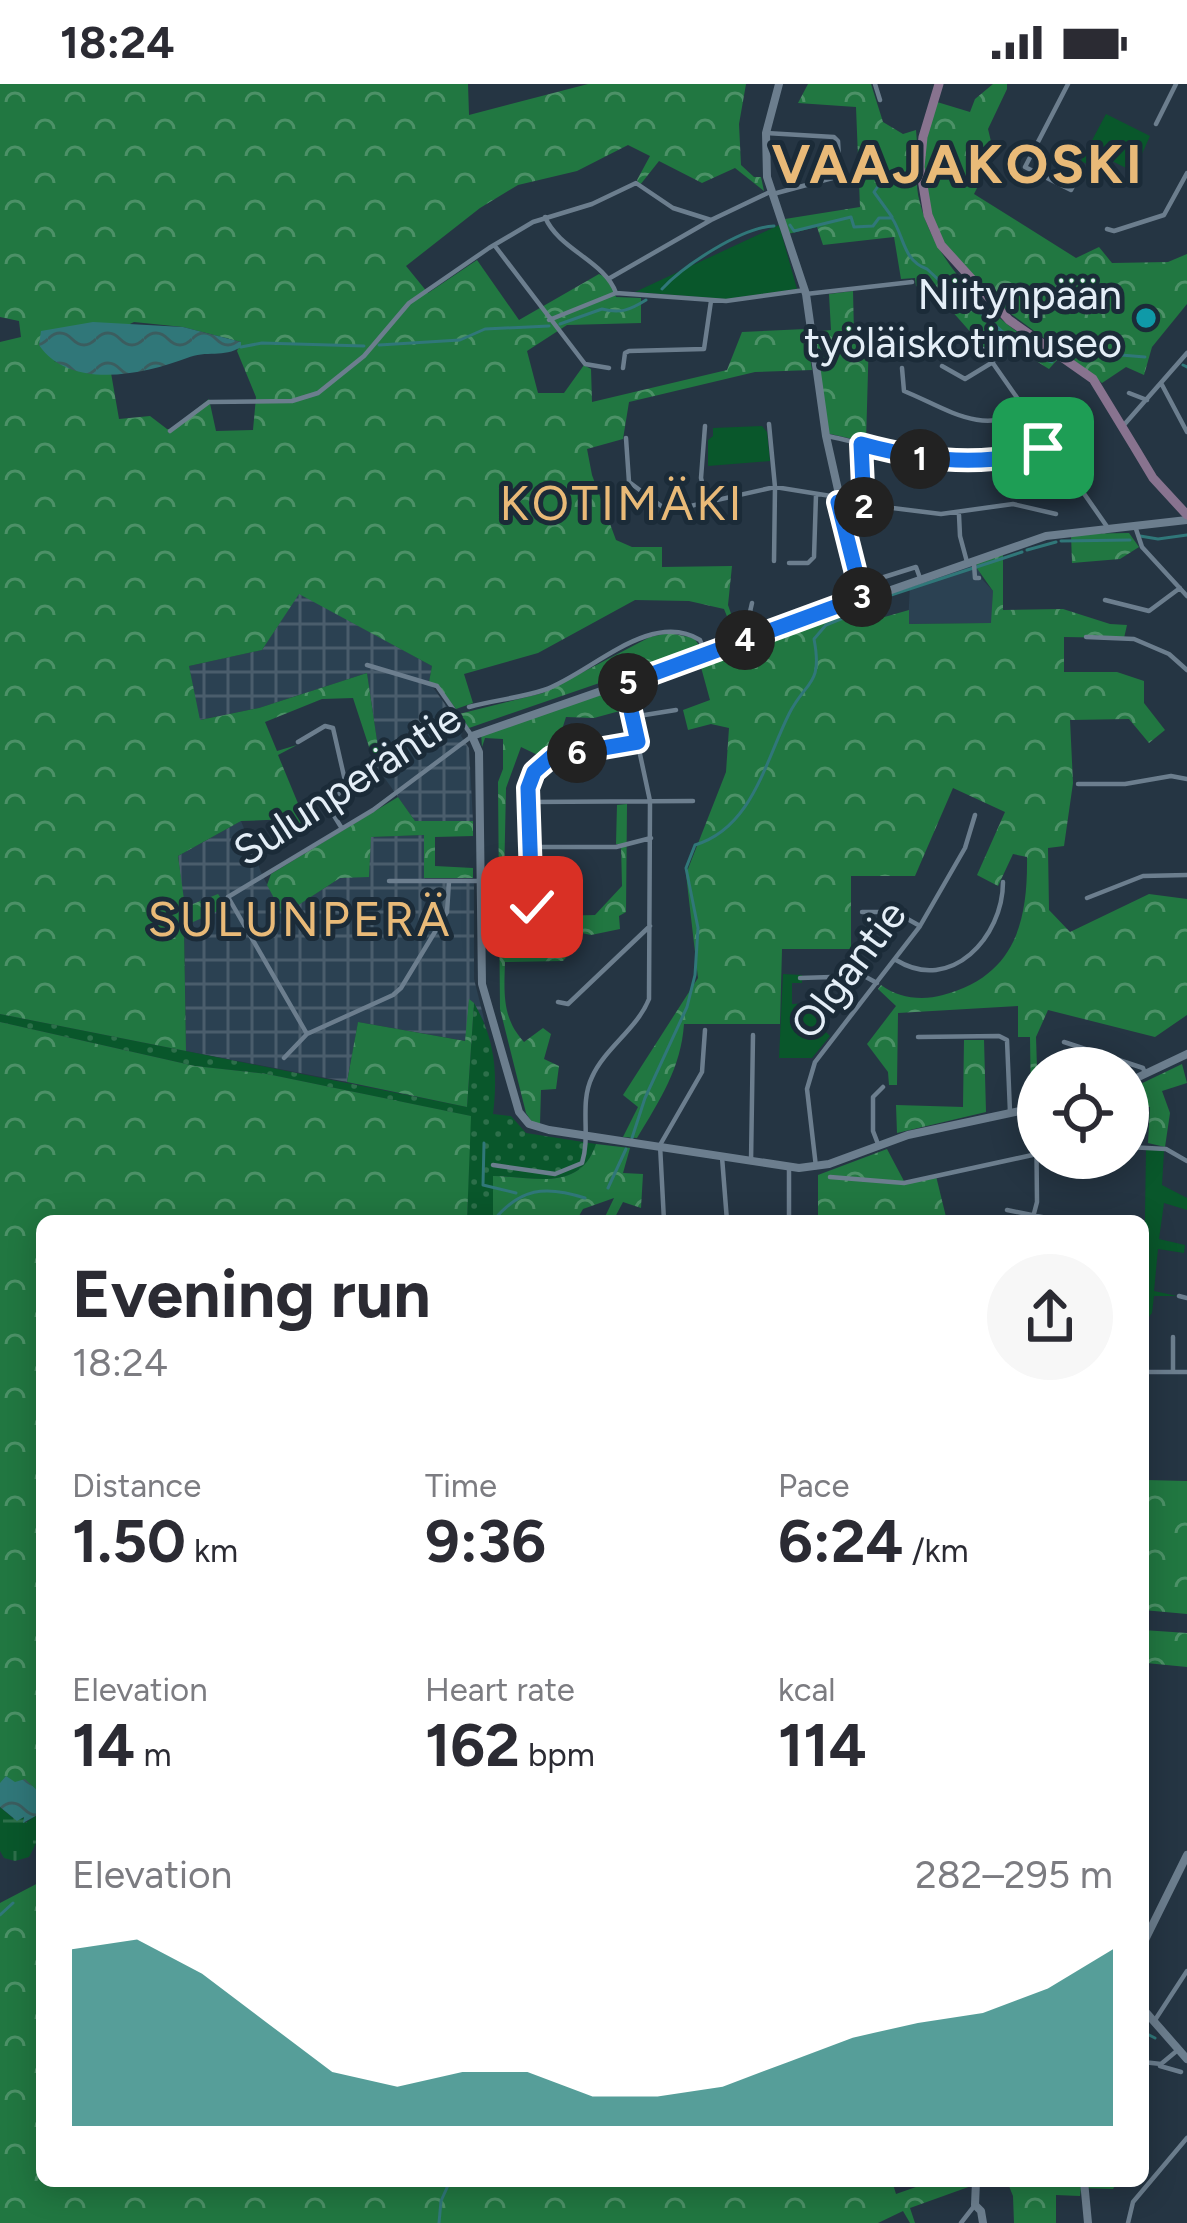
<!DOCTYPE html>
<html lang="en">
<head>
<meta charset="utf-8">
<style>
	:root { --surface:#fff; --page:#f7f7f7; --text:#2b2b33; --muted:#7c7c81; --accent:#0f766e }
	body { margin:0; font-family:Figtree,sans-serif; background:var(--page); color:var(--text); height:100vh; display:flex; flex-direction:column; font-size:45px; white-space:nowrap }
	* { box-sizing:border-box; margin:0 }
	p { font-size:39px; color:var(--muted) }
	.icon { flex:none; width:66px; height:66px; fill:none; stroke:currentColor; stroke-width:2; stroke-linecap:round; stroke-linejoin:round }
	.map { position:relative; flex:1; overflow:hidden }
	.side { position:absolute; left:36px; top:1131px; width:1113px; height:972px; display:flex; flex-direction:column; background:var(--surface); border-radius:18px; box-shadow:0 6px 30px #0003 }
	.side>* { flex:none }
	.tools { position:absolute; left:1017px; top:963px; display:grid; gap:24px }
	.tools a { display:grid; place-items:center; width:132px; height:132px; border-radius:50%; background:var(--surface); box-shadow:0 6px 30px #0003; font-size:60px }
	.pin { position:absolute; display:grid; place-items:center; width:102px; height:102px; color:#fff; margin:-51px; border-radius:24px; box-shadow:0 6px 18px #0006 }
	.km { position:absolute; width:60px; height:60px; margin:-30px; border-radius:50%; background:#222; color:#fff; font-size:33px; line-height:60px; text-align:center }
	.round { display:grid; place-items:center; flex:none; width:126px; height:126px; border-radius:63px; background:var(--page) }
	.head { display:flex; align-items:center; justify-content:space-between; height:204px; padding:0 36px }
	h1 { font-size:66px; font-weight:700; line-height:90px }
	.figures { display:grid; grid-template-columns:repeat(3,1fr); gap:18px; height:204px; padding:12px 36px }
	.figures div { display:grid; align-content:center }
	.figures b { font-size:60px; font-weight:700 }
	.figures small { font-size:33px; font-weight:400 }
	.figures p { font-size:33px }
	.chart { height:336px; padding:24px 36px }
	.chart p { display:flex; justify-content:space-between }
	.chart svg { width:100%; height:216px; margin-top:12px; fill:var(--accent); opacity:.7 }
	.status { display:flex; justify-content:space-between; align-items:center; height:84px; padding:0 60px; background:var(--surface); direction:ltr }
	.status svg { height:33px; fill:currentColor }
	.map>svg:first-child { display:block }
</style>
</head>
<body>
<div class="status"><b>18:24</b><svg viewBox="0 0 49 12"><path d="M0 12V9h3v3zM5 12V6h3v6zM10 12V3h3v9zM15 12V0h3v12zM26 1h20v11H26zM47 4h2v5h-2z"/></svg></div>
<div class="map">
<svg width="1187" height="2139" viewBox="0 0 1187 2139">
	<defs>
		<pattern id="industrial-grid" width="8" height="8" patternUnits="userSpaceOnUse" patternTransform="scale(3)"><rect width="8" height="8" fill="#2b4152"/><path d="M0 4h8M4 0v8" fill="none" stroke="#4a5d6c"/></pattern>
		<pattern id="grass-dots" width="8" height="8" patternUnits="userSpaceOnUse" patternTransform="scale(3)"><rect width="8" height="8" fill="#09572b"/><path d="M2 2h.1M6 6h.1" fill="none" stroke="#2d6f4a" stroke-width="1.8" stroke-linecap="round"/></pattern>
		<pattern id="forest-crowns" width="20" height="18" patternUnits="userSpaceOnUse" patternTransform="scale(3)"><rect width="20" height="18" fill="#217741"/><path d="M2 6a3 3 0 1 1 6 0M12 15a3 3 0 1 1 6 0" fill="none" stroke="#4c9167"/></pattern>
		<pattern id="wetland-marsh" width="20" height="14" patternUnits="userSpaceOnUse" patternTransform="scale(3)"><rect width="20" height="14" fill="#09572b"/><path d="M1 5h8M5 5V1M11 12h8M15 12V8" fill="none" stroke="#2d6f4a"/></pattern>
		<pattern id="water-waves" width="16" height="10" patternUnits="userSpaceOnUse" patternTransform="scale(3)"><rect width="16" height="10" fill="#307779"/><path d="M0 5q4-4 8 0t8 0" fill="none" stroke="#3b5d5f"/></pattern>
	</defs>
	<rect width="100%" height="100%" fill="#253543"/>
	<path fill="#2b4152" d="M977 479 982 495 993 507 992 539 908 540 910 501Z"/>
	<path fill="url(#industrial-grid)" d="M299 509 432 582 429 598 463 645 461 652 469 664 473 737H415L374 679 379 670 367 589 259 624 199 636 189 582 262 566Z
		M241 737 263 793 284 830 340 794 371 753 425 751V798L474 799V895L485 939 469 917 466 957 358 938 347 998 186 967 184 823 178 772Z"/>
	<path fill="url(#grass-dots)" d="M474 919C495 955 498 989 493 1030L511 1032 526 1049 596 1060C580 1108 536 1093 494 1092L493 1137H467L470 1032 267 990 195 982 0 938V930L467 1023Z"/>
	<path fill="url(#forest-crowns)" fill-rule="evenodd" d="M0 0H468L469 31 588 0H746L739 40 741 81 754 93H761L764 107 735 84 702 99 659 77 640 101 637 96 650 72 628 61 577 87 518 101 480 124 406 182 428 209 477 176 519 236 599 190 609 195 616 213 641 214V239L567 241 527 267 538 309H564L584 281 591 285 592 318 727 286 742 248 806 245 812 286 755 288 629 318 623 355 587 365 592 391 616 456 632 463H662V483L732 482 728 521 738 550 735 552 724 525 689 517 635 516 538 569 464 590 473 619 456 625 437 600 429 598 432 582 299 510 262 566 189 582 200 636 259 624 367 589 379 670 373 675 353 614 322 615 265 638 277 667 297 661 278 671 302 729 315 741 305 749 291 735 241 737 178 772 185 823 218 810 227 823 184 842 186 967 0 930V258L21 253 19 237 0 233ZM134 238 183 243 241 258 237 267 256 313 253 346 216 347 209 315 172 345H167L150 332 119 335 111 289H87L54 277Z
		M808 0H871L883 38 903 50 916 46C919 70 913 95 920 119 938 188 1000 241 1058 275L1049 285C1028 272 1014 260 989 269L943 217 916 202 915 194 901 195 894 153 823 161 817 143 788 150 785 135 860 123 856 23 798 19Z
		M993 0H1007V5L988 45 994 70 974 110 1076 174 1099 163 1112 179 1168 178 1187 170V220L1152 263 1144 291 1126 283 1102 299C1026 232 919 193 922 72 923 55 932 35 937 18L970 28 975 15Z
		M853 207 854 250 869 251 866 358 826 349 813 248 831 246 829 210Z
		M1129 449 1139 463 1120 475 1072 479 1071 450Z
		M1003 470V526L1063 525 1110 540 1127 541 1124 554 1064 553V588H1117L1144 597V619L1165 646 1149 659 1129 635 1070 636 1073 699 1064 762 1048 764 1049 826 1070 848 1149 810 1187 815V931L1155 953 1048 926 1036 953 1038 1017 1031 1019 1030 953H1018V922L898 929 897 1001H889L888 988 867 960 896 922 878 905 881 901C898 914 922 917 943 911 1014 892 1028 840 1027 773L1013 770 998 802 977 791 1005 728 953 704 915 792H851V865H782L780 940H684C681 984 660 1016 637 1054L623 1053 638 1023 623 1011 698 894 686 790 726 688 729 644 711 640 688 646 683 626 710 616 699 576 876 513 881 534 909 526V540L991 539 993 507 976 483 977 479Z
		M669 549 694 554 701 564 469 644 459 630 543 609 650 553Z
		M619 605 627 625 594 634 566 633 554 670 544 674 521 663 506 704 503 843 556 832 595 831 622 802 621 760H616L617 721 627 720 626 828 619 832 620 845 591 851 577 848 575 863 563 877 505 878C504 910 502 934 524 958L543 944 551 950 544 975 559 982 556 1005 541 1006 540 1040 532 1038 526 1029 500 925 498 698 503 685V655L485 654 482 663 481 649Z
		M398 713 415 737H473V752L435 753V782L473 784V794H424V751L371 753 369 793 340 794 283 831 267 801 271 790Z
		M469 915 474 919 467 1023 347 998 358 938 465 957Z
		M0 938 195 982 267 990 471 1032 467 1137H42V1711L0 1699Z
		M964 956H984L986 1028 897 1049 896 1021 963 1023Z
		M1182 980 1187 999 1162 1007 1170 1029 1165 1063 1148 1059 1150 1023 1128 1024V1006Z
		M596 1060 630 1064 623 1089 643 1090 641 1124 623 1118 613 1137H603L614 1114 583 1125 576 1137H493V1092C536 1093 580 1108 596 1060Z
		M887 1065 905 1099 936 1092 947 1137H818V1091Z
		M1143 1358 1146 1396 1187 1397V1530L1143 1526Z
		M1143 1546 1187 1549V1583L1146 1579 1143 1604Z
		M42 1797V2097H892L896 2110 933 2097H973L974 2101 910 2124 915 2139H910L903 2127 878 2139H0V1819Z
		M1007 2097H1118L1113 2105 1081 2104 1080 2112 1056 2111V2139H1014L1013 2112Z"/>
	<path fill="url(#wetland-marsh)" d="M0 1723 13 1734H25V1739L40 1729 42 1724V1748L29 1773 15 1777 4 1774 0 1767Z"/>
	<path fill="#09572b" d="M1106 30 1150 52 1134 88 1096 69 1089 81 1081 77Z
		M779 141 797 205 726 215 635 208Z
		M762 342 767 348 770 377 708 382V356L713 352V344Z
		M783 890 802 891V899H792V920L835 918 816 939 830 952 812 974H779Z
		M1146 1064 1164 1067 1162 1101 1187 1114V1126L1164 1119 1159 1155 1185 1161 1184 1169 1158 1165 1154 1207 1177 1212H1154L1152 1229 1144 1239 1143 1275Z"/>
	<path fill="url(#water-waves)" d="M93 238 183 243 241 258V263C224 274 206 266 187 274 145 290 70 307 39 261L41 247Z
		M6 1692 15 1698 25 1695 42 1711 41 1729 23 1739 24 1733 17 1737 0 1723V1699Z"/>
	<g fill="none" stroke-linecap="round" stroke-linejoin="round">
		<path stroke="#307779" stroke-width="3" d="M873 78 879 101 874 108 892 133
			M790 141 794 147 851 133 854 143 873 142 879 134H892C904 152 903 177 927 185L970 225C990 229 1000 253 1021 258
			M662 205C683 182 742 143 774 142
			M560 240 602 225C620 230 630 226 646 216
			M379 261 460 256 485 245 549 242
			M241 263 262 259 364 262
			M1073 267 1145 273
			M1036 272 1052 278
			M1183 281 1187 283
			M1140 452 1158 455 1187 451
			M1061 457 1130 456
			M1027 466 1056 458
			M632 1054 645 1014 687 923 695 891 698 844 686 784 695 761C752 744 765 678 789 630 806 596 823 602 814 555L826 541 885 517 891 511 1022 468
			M484 1059 483 1101 516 1109
			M608 1104 626 1065
			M493 1137C520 1104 545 1101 585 1114
			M0 1831 13 1819
			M1143 1948 1155 1954
			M439 2139 441 2117 450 2097"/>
		<path stroke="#6c7e8e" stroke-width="4.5" d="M875 0 880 16
			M1068 0 1025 83 1071 106 1082 84
			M1156 40 1176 0
			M766 49 834 53 838 57 840 92 773 110
			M545 133C559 166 605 177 616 209
			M1107 145 1114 147 1164 131 1187 89
			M495 162 585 280 609 284
			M610 194 711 136 772 107
			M806 210 912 198
			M549 236 616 209 726 217 805 206
			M983 265 1108 444
			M942 282 965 295 993 278
			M623 284 625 269 629 267 704 265 711 217
			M902 284 904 307C946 324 984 354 1026 324
			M1161 299 1187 348
			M1129 309 1147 316
			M769 340 775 403 774 477
			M705 342 701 394 707 417
			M1123 342 1187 269
			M1040 344 1070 333
			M170 347 209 318 292 317 318 309 364 272 409 219 489 164 533 138 592 120 636 99 673 124 711 136
			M828 352C899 368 981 395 1051 360
			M626 354 629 398 668 427 775 403 837 413
			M861 360 864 423
			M844 418 941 430 1013 420 1056 430
			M959 431 960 452 967 478
			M1135 442 1142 463 1187 512
			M789 479H808L814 473 816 411
			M974 480 975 494H979
			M881 494 916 483 920 494
			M1105 516 1149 527 1180 504
			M1086 553 1134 555 1169 570 1187 586
			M751 554 747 541 752 519
			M469 623C494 616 520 614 544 606 590 590 650 525 700 556L706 571
			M632 633 676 626
			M298 658 325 642 333 644 346 701 328 722 341 743
			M1078 700H1125L1171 692 1187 695
			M346 701C377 671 415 644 455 628
			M528 718 693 717
			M529 763H616L651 754
			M389 797H480
			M1087 814 1143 792 1187 791
			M532 823 528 704 534 688 551 673 637 658
			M862 828H895L920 842
			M896 876C951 910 1003 853 1003 798
			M800 894 864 892 877 899
			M558 918 568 920 650 842
			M307 950 228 813 373 726 472 652 437 602 367 581
			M918 953 999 952 1007 956 1010 1028
			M1064 958 1143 984 1145 989
			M284 974 307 950 393 911 401 904 447 828 449 797
			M878 1060 873 1047V1013L883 1003
			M1128 1063 1166 1065 1187 1077
			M722 1073 727 1137
			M751 1078 753 951
			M493 1081 555 1090 582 1079C591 1051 579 1020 592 993 605 964 637 945 649 915L650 717 625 600
			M816 1083 807 1005 815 978 920 842 965 764 975 731
			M789 1084V1137
			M830 1093 904 1099 1037 1070
			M1007 1126 1062 1137
			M664 1137 660 1061 702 988 705 946
			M1032 1137 1037 1118 1036 1023
			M1179 1212 1187 1214
			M1173 1253V1288
			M1143 1288H1187
			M1155 1936 1187 1887
			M1143 1978 1161 1980 1179 1965
			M1160 1982 1181 1988
			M961 2139 975 2121
			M1128 2139 1133 2118 1187 2054"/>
		<path stroke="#6c7e8e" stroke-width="8" d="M779 0 766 49 767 93 806 210 826 352 862 513
			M1128 998 1187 970
			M1038 1023 908 1051 829 1080 799 1084 549 1046 529 1040 519 1028 482 900 479 668 472 652 1046 452 1187 436
			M1143 1860 1187 1771
			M1143 1925 1187 1975
			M976 2097 975 2121 981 2127 983 2139
			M1084 2097 1088 2139"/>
		<path stroke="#88738f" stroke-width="9" d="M939 0 923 53 920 83 928 131 941 161 1009 236 1093 295 1135 364
			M1135 364 1153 394 1187 431"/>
	</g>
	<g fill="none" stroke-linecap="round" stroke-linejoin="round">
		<defs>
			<path id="route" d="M532 823 528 704 534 688 551 673 638 658 625 600 862 513 838 418 864 424 861 360C919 376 986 385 1043 364"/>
		</defs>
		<use href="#route" stroke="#fff" stroke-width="24"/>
		<use href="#route" stroke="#1a73e8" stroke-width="15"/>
	</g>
	<circle fill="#0f9aa8" stroke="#1b2b38" stroke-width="4.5" cx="1146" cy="234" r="12"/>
	<g text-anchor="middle" stroke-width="10" stroke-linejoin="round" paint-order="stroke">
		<g font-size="42" fill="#e4eef7" stroke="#1b2b38" text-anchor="end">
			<text x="1122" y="225">Niitynpään<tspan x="1122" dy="48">työläiskotimuseo</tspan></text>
		</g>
		<g font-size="42" fill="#e4eef7" stroke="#1b2b38">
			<text transform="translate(347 700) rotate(-33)" y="15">Sulunperäntie</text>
			<text transform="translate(848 885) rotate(-53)" y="15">Olgantie</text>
		</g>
		<g font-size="48" letter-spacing="3" fill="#e9ba78" stroke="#1b2b38">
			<text x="622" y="436">KOTIMÄKI</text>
			<text x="300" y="852">SULUNPERÄ</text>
		</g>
		<g font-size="54" font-weight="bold" letter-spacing="3" fill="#e9ba78" stroke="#1b2b38">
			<text x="958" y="99">VAAJAKOSKI</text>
		</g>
	</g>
</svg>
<div class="tools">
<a><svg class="icon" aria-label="locate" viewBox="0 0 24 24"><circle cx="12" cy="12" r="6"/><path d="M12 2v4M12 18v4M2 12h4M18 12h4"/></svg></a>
</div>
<div class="pin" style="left:1043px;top:364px;background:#1e9e55"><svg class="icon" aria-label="arrive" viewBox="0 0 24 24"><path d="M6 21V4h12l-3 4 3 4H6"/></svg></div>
<div class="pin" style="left:532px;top:823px;background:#d93025"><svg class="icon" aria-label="check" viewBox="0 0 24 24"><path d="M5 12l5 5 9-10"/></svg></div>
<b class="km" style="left:920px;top:375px">1</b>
<b class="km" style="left:864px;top:423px">2</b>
<b class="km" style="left:862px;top:513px">3</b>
<b class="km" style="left:745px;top:556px">4</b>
<b class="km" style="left:628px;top:599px">5</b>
<b class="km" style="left:577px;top:669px">6</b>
<section class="side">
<div class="head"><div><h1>Evening run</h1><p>18:24</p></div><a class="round"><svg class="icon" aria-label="share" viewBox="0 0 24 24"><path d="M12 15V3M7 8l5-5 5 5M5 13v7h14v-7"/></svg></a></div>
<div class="figures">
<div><p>Distance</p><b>1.50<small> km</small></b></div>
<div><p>Time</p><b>9:36</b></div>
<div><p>Pace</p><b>6:24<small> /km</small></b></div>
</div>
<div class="figures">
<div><p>Elevation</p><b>14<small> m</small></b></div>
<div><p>Heart rate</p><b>162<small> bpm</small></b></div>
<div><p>kcal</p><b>114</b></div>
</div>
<div class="chart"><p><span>Elevation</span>282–295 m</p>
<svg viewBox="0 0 160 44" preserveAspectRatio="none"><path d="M0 44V8L10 6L20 13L30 23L40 33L50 36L60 33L70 33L80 38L90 38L100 36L110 31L120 26L130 23L140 21L150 16L160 8V44z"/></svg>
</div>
</section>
</div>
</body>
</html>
